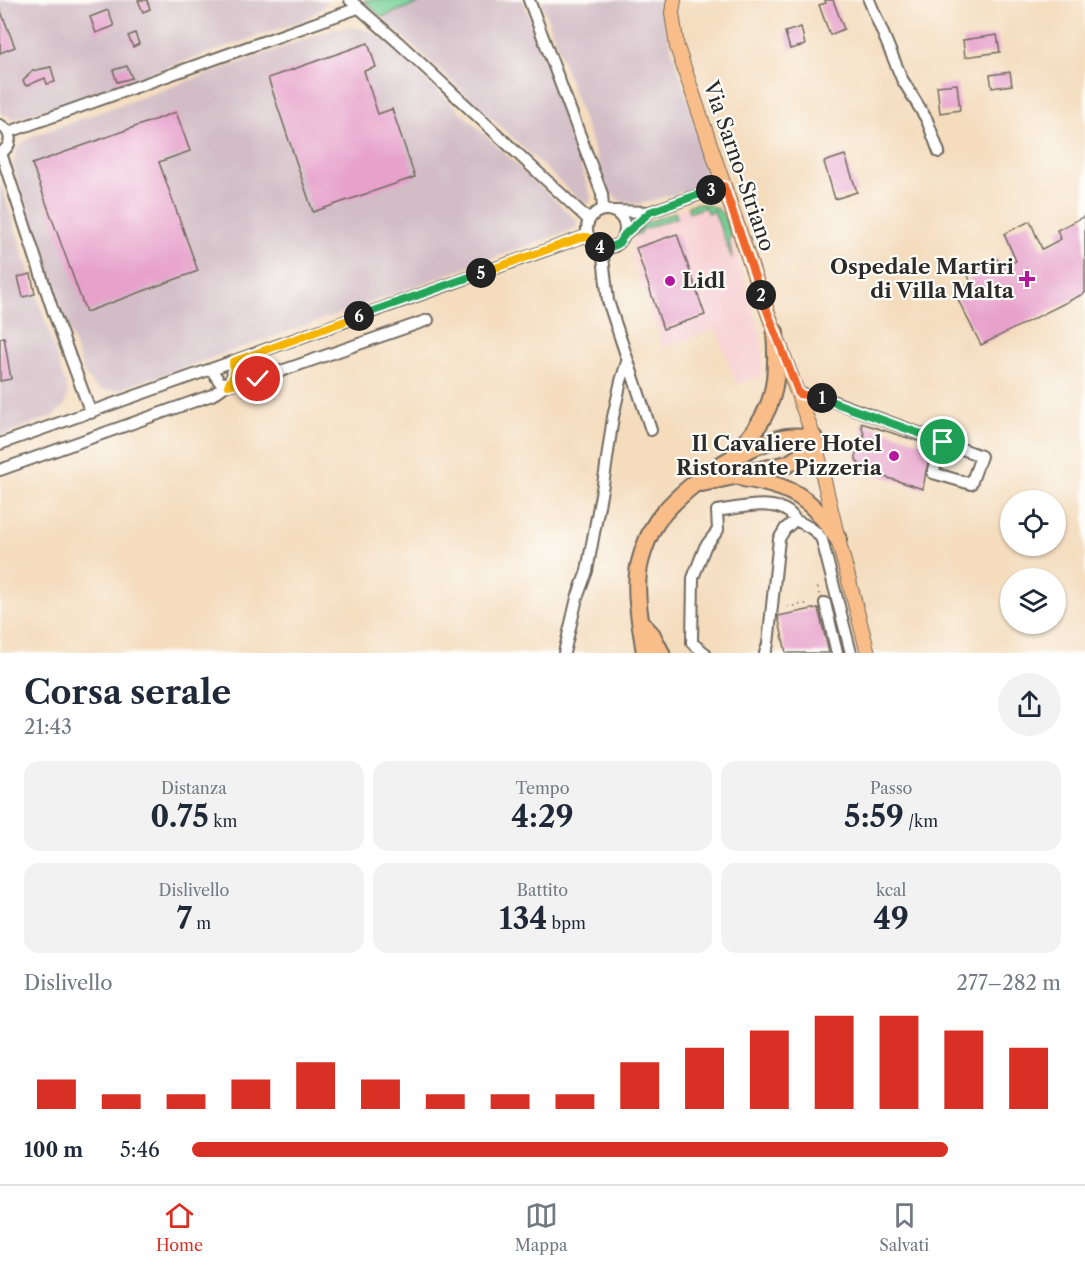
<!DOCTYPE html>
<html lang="it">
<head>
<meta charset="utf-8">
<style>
	:root { --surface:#fff; --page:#f2f2f3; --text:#1f2937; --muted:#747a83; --line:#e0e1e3; --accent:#d93025 }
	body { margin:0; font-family:"Libre Caslon Text",serif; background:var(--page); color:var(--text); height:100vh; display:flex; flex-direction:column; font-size:22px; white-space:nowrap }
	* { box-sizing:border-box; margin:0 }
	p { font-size:20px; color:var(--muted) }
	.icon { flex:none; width:33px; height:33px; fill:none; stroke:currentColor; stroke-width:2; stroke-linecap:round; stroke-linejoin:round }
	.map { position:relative; height:653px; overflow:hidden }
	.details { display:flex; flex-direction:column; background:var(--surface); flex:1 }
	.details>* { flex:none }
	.fabs { position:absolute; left:1000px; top:490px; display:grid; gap:12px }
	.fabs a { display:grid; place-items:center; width:66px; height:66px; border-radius:50%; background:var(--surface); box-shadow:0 2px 4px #0004; font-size:30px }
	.pin { position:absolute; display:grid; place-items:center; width:51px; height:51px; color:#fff; margin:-26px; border:3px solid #fff; border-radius:50%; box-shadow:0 2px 6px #0007 }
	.km { position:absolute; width:30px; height:30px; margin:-15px; border-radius:50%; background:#222; color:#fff; font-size:16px; line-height:30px; text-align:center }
	.round { display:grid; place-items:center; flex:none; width:63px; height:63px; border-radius:32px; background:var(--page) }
	.overview { display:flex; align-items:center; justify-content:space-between; height:102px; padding:0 24px }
	h1 { font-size:33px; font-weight:700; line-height:45px }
	.figures { display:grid; grid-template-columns:repeat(3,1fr); gap:9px; height:102px; padding:6px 24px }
	.figures div { display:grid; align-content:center; border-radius:15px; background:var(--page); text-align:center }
	.figures b { font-size:30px; font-weight:700 }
	.figures small { font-size:16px; font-weight:400 }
	.figures p { font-size:16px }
	.chart { height:168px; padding:12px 24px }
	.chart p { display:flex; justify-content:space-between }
	.chart svg { width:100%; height:108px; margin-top:6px; stroke:var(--accent); stroke-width:6 }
	ul { padding:0 24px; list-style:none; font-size:20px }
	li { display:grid; grid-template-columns:96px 72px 1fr; align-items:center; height:45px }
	li i { height:15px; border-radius:8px; background:var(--accent) }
	.tabs { display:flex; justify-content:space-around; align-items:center; height:84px; border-top:2px solid var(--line); background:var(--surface); font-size:16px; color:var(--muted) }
	.tabs a { display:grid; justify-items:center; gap:3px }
	.tabs .current { color:var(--accent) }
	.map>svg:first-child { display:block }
</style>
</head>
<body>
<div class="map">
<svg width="1085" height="653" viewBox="0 0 1085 653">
	<rect width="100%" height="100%" fill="#fdfcf7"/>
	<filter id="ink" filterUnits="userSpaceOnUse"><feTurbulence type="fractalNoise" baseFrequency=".0167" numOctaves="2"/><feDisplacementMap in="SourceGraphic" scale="12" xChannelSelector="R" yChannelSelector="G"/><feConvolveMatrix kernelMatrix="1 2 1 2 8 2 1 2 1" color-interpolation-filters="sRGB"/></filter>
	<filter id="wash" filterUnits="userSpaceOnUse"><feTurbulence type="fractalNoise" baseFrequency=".008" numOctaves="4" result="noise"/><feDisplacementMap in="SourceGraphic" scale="24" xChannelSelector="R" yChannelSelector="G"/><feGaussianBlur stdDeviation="1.35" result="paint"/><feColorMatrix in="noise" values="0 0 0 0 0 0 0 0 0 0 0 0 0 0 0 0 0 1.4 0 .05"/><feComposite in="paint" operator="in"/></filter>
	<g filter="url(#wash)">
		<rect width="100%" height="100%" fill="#f4dcbd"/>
		<path fill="#f7cfd2" d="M698 203 707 205 721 211 727 221 761 337 763 359 760 376 737 384 716 329 663 348 631 256V246L634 235 639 228 650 221Z"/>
		<path fill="#d2bdc6" d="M0 0H327L322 9 302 21 15 119 0 113Z
			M427 0H523L591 196 590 202 587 204 581 201 382 17Z
			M541 0H661L664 25 708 163 704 178 689 190 639 204 622 202 609 192Z
			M351 27 367 30 381 38 575 219 577 222 576 228 336 315 118 390H101L94 386 84 373 14 169 13 162 18 147 30 137 335 29Z
			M0 182 68 392 64 406 53 416 0 436Z"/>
		<path fill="#78d197" stroke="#527e61" stroke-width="1.5" d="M364 0H427L382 17Z
			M698 203C721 206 725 214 731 235L729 239 732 258 714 211 708 213 704 207 689 213 688 206Z
			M675 212 677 217 641 230V233L634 235 644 224Z"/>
		<g id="blocks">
			<path fill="#e7a2cc" d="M138 0H147L150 9 143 12Z
				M825 0H833L844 29 830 35 819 5 826 3Z
				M0 9 15 47 0 53Z
				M108 10 114 26 96 33 90 17Z
				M801 27 805 45 790 49 785 32Z
				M135 33 139 44 133 47 128 36Z
				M997 35 1000 52 965 57 963 40Z
				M368 43 376 67 364 71 378 114 392 109 415 177 313 212 268 78Z
				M127 66 132 78 117 82 113 70Z
				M51 67 55 82 47 84 45 78 26 86 23 81 32 71Z
				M1010 72 1012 85 992 88 990 75Z
				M957 84 960 110 940 113 937 86Z
				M176 112 190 151 159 162 198 271 86 312 32 164Z
				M845 155 857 192 835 199 824 162Z
				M1085 216V293L981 345 954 292 971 283 968 275 997 259 1001 268 1016 261 1004 234 1030 221 1042 249 1061 239 1057 230Z
				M677 234 705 315 663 329 636 248Z
				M31 274 35 294 23 297 18 277Z
				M4 337 11 379 0 381V338Z
				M861 423 933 446 926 471 923 489 866 471 856 460V453L867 447Z
				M818 608 829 653H786L778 616Z"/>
		</g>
	</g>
	<g filter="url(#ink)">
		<use href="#blocks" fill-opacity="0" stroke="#71695e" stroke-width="1.5"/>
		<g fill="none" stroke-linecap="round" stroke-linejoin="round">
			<defs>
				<path id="minor" d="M350 0 399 43 589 220
					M529 0 602 194 603 209
					M869 0 902 79 927 120 939 152
					M0 125C13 132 13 146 0 153
					M9 132 358 8
					M1 153 53 311 91 413
					M587 229a19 19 0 1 1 38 0a19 19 0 1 1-38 0Z
					M615 211 649 212 724 186
					M625 234 649 212
					M602 248 608 301 651 430
					M211 369 219 381 228 385 258 379 428 320
					M799 394 827 399 981 456 971 484 933 473 943 442
					M0 444 583 237H588
					M0 470 212 395C228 384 235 382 233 362
					M825 603 837 653
					M564 653 577 598 587 571 605 473 613 417 621 381 627 362
					M705 653 692 643 693 578 705 547 718 530 717 511C739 508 783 496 795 520
					M765 653 768 644 779 539 785 529 795 520C806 525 817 530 822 540L851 653"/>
				<path id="major" d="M674 0 672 13 677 47 757 283 814 438 838 539 868 653"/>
				<path id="highway" d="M737 451C775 413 779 383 775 332
					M743 478C792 486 812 498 838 539
					M702 483 788 464 817 446
					M642 624 652 635 661 653
					M645 653C641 625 633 590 640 562 644 547 649 533 658 520 684 486 741 446 782 438 793 435 804 437 814 438"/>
			</defs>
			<use href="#minor" stroke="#71695e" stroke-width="14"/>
			<use href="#major" stroke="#71695e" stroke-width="16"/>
			<use href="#highway" stroke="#71695e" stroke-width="20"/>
			<path stroke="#71695e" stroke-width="1.5" stroke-dasharray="1.5 4.5" stroke-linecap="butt" d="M818 587 819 595
				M787 607 810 603"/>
			<use href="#minor" stroke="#fff" stroke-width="10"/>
			<use href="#major" stroke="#f8bd88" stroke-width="14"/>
			<use href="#highway" stroke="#f8bd88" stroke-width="16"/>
		</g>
	</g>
	<g fill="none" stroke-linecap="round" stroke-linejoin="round" filter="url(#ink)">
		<defs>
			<path id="split-1" d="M822 398 943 442"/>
			<path id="split-2" d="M761 295 799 394 822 398"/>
			<path id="split-3" d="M711 190 724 186 761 295"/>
			<path id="split-4" d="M600 247 608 248 618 244 625 234 650 212 711 190"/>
			<path id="split-5" d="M481 273 583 237H588L592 242 600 247"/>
			<path id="split-6" d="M359 316 481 273"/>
			<path id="split-7" d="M238 360 359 316"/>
			<path id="split-8" d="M238 360 233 362 234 375 228 385 258 379"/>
		</defs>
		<use href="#split-1" stroke="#fff" stroke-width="12"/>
		<use href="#split-2" stroke="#fff" stroke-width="12"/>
		<use href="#split-3" stroke="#fff" stroke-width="12"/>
		<use href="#split-4" stroke="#fff" stroke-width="12"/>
		<use href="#split-5" stroke="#fff" stroke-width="12"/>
		<use href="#split-6" stroke="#fff" stroke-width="12"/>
		<use href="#split-7" stroke="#fff" stroke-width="12"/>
		<use href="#split-8" stroke="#fff" stroke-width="12"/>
		<use href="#split-1" stroke="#22a559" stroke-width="8"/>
		<use href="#split-2" stroke="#f0652b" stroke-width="8"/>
		<use href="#split-3" stroke="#f0652b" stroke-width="8"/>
		<use href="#split-4" stroke="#22a559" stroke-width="8"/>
		<use href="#split-5" stroke="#f5b400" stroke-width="8"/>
		<use href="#split-6" stroke="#22a559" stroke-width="8"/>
		<use href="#split-7" stroke="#f5b400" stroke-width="8"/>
		<use href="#split-8" stroke="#f5b400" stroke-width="8"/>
	</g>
	<g fill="#b5179e" stroke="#fdfcf7" stroke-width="2">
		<path d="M1024 270h6v6h6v6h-6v6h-6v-6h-6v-6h6z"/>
		<circle cx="670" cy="281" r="6"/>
		<circle cx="894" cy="456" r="6"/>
	</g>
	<g text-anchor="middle" stroke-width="4.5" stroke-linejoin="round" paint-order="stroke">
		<g font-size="21" fill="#2b2b2b" stroke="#fdfcf7">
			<text transform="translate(739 166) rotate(71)" y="7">Via Sarno-Striano</text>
		</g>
		<g font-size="21" font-weight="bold" fill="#2b2b2b" stroke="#fdfcf7" text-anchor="end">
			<text x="1014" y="274">Ospedale Martiri<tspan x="1014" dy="24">di Villa Malta</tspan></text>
			<text x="682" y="288" text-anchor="start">Lidl</text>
			<text x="882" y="451">Il Cavaliere Hotel<tspan x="882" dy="24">Ristorante Pizzeria</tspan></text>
		</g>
	</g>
</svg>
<div class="fabs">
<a><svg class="icon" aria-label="locate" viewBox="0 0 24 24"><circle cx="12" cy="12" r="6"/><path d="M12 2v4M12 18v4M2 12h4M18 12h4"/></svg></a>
<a><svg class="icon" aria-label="layers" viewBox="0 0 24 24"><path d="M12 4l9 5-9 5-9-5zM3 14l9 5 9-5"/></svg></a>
</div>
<div class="pin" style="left:943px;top:442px;background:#1e9e55"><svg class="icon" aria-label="arrive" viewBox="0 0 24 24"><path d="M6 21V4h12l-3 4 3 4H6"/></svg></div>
<div class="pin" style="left:258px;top:379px;background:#d93025"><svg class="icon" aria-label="check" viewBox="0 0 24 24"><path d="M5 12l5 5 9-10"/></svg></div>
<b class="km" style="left:822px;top:398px">1</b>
<b class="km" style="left:761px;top:295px">2</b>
<b class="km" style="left:711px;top:190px">3</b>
<b class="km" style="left:600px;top:247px">4</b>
<b class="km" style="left:481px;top:273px">5</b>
<b class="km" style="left:359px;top:316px">6</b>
</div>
<section class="details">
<div class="overview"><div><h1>Corsa serale</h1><p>21:43</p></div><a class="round"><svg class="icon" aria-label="share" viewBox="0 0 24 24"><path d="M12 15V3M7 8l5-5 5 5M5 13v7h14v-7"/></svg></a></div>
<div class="figures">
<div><p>Distanza</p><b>0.75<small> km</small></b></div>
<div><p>Tempo</p><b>4:29</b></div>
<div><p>Passo</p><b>5:59<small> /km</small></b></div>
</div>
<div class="figures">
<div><p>Dislivello</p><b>7<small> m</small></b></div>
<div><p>Battito</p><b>134<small> bpm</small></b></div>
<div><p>kcal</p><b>49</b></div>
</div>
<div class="chart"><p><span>Dislivello</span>277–282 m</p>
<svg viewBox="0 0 160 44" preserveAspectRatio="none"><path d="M5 44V32M15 44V38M25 44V38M35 44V32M45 44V25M55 44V32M65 44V38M75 44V38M85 44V38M95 44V25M105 44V19M115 44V12M125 44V6M135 44V6M145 44V12M155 44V19"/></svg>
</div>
<ul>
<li><b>100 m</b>5:46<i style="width:87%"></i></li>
</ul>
</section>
<nav class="tabs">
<a class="current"><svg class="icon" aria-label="home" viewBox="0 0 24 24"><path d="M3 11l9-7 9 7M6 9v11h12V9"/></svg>Home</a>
<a><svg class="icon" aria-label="map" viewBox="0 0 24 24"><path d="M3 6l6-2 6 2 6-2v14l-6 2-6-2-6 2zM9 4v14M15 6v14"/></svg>Mappa</a>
<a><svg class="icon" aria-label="saved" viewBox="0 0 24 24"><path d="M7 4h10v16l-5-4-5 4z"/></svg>Salvati</a>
</nav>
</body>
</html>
